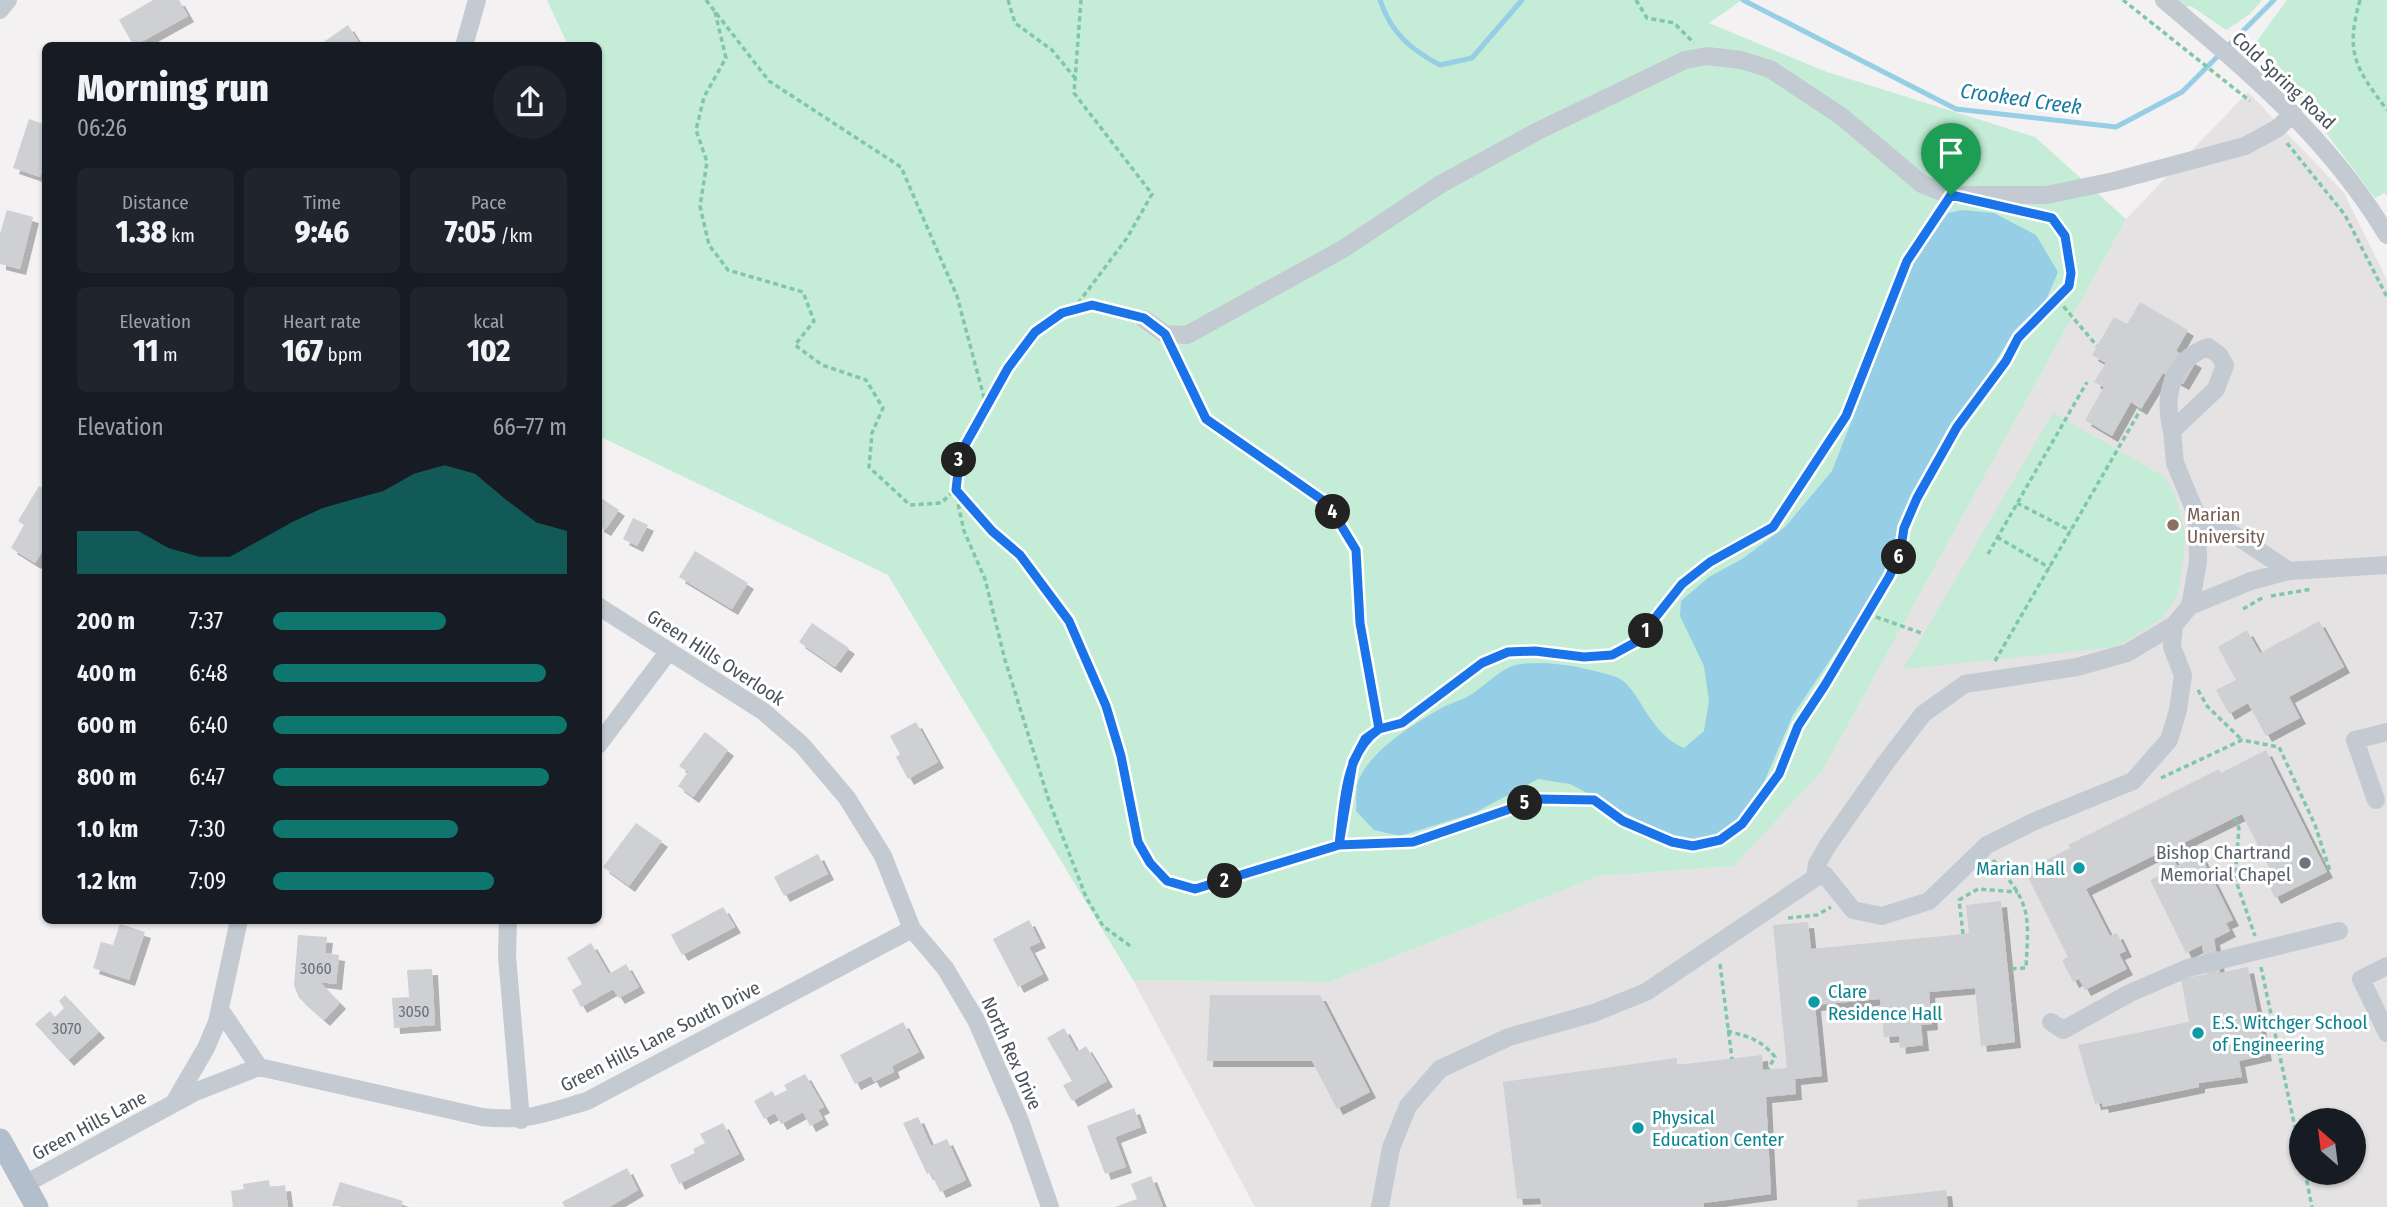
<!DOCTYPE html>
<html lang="en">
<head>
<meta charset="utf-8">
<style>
	:root { --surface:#171b24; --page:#20242c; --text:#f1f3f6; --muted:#9ea1a6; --accent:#0f766e }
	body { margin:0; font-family:"Fira Sans Condensed",sans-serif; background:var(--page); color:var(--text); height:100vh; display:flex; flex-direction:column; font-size:26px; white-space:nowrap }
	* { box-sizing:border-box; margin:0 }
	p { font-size:23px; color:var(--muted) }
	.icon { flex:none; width:38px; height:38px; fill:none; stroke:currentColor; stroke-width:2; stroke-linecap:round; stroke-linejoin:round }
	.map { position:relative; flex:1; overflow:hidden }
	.details { position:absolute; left:42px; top:42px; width:560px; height:882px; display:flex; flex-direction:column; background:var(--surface); border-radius:10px; box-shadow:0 2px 5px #0004 }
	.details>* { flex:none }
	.needle { width:46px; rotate:332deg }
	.controls { position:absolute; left:2289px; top:1108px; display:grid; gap:14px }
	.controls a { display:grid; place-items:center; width:77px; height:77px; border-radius:50%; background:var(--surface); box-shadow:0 2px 5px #0004; font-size:35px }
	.pin { position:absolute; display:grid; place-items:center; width:60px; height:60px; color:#fff; margin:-72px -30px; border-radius:50% 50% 50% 0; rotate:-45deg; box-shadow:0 0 7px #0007 }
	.pin .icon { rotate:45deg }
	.km { position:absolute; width:35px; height:35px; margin:-18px; border-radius:50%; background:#222; color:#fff; font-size:19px; line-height:35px; text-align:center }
	.round { display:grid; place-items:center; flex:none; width:74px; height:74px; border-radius:37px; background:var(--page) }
	.overview { display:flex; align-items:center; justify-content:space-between; height:119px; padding:0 35px }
	h1 { font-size:38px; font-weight:800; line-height:52px }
	.figures { display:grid; grid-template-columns:repeat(3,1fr); gap:10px; height:119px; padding:7px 35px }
	.figures div { display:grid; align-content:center; border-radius:10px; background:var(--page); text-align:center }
	.figures b { font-size:30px; font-weight:800 }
	.figures small { font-size:19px; font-weight:400 }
	.figures p { font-size:19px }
	.chart { height:196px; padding:14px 35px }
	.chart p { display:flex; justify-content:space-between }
	.chart svg { width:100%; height:126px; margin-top:7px; fill:var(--accent); opacity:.7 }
	ul { padding:0 35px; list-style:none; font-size:23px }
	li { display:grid; grid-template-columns:112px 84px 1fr; align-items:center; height:52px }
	li i { height:18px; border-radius:9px; background:var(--accent) }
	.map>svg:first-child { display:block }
</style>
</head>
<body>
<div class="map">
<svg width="2387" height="1207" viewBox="0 0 2387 1207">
	<defs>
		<filter id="shadow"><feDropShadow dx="6" dy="6" stdDeviation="0" flood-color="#0004"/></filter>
	</defs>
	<rect width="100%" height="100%" fill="#f3f1f1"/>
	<path fill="#e4e2e2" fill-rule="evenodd" d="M2248 92 2344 193 2387 280V1207H1255L1133 980 1329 982 1599 876 1734 866 1823 770 2126 219ZM2301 1120H2354V1172H2301Z"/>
	<path fill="#c4ecd6" d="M547 0H1742L1709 23 1827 72 2035 137 2126 219 1823 770 1734 866 1599 876 1329 982 1133 980 888 575 599 436 598 46 568 45Z
		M2172 0H2262L2250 14 2226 30 2191 6 2185 7Z
		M2287 0H2387V197L2385 193 2375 198 2257 41Z
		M2053 413 2165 477 2176 497 2186 537 2178 595 2161 619 2116 647 1903 669Z"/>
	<path fill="#95cee5" d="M1962 210 1994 213 2036 235 2058 272 2046 300 2015 330 1985 379 1947 429 1907 514 1890 571 1793 715 1764 782 1739 823 1714 840H1677L1570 784 1538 779 1474 813 1400 836 1374 830 1356 811C1357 802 1355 788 1359 779 1373 749 1411 726 1438 710 1449 703 1462 701 1472 694 1486 685 1500 669 1516 665 1546 659 1587 668 1616 677 1639 685 1647 733 1684 748L1704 731 1709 701 1704 666 1680 616 1681 601 1709 577 1742 559 1786 526 1832 471 1916 257 1948 213Z"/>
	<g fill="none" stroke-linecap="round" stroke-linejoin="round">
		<path stroke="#95cee5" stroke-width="5" d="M1380 0C1391 33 1410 49 1440 65L1472 58 1522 0
			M1743 0 1956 109 2116 127 2182 92 2274 0"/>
	</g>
	<path fill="#ced0d4" filter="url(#shadow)" d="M153 0H179L188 16 134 46 119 20Z
		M348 25 361 46H318Z
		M29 119 46 125V160L40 177 13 168Z
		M7 210 33 217 20 269 0 264V234Z
		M2140 302 2188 330 2176 351 2196 362 2183 384 2163 373 2141 409 2131 402 2112 436 2085 420 2104 387 2094 382 2106 363 2092 355 2114 317 2127 324Z
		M39 486 46 490V545L35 563 11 548 24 525 18 521Z
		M598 496 619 510 605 530 598 526Z
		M633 518 648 525 637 546 623 539Z
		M695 551 748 583 732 609 679 577Z
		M2319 621 2344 667 2289 697 2300 718 2266 736 2248 703 2229 714 2216 690 2236 680 2218 647 2247 630 2260 653Z
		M812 623 849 648 835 667 799 642Z
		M916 722 938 762 908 779 896 757 900 754 890 736Z
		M705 732 728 750 693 797 678 786 688 772 679 766Z
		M2266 750 2327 872 2275 898 2264 876 2272 873 2242 814 2169 850 2177 866 2200 854 2233 920 2226 923 2230 931 2214 939 2220 973 2248 967 2266 1055 2239 1061 2242 1077 2199 1083V1087L2103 1107 2102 1103 2095 1104 2078 1045 2189 1022 2181 979 2207 974 2202 945 2186 953 2150 880 2166 872 2157 854 2086 889 2110 936 2117 933 2126 951 2119 954 2127 969 2085 990 2079 979 2073 982 2062 960 2068 957 2025 871 2070 848 2068 845 2219 769 2221 773Z
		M636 823 662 841 629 886 603 867Z
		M818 854 828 874 784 896 774 877Z
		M2001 901 2015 1042 1981 1046 1975 988 1929 992 1932 1024 1921 1025 1923 1045 1900 1048 1899 1036 1884 1037 1880 999 1815 1005 1822 1076 1795 1079 1796 1094 1766 1097 1771 1194 1704 1203V1207H1542L1540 1198 1517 1199 1503 1082 1677 1058V1065L1762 1055 1763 1070 1787 1068 1773 925 1808 922 1811 949 1963 934 1969 933 1966 905Z
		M723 907 735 927 682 955 671 935Z
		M1029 920 1040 942 1029 947 1043 974 1018 987 993 939Z
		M120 924 145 932 129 980 93 968 101 942 113 945Z
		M298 935 327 937 325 953 339 955 336 984 320 982 340 1003 324 1020 299 998 294 985Z
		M591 943 609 974 626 964 639 987 619 998 613 989 581 1007 572 990 582 984 567 958Z
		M432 969 435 1025 394 1028 392 998 409 997 407 970Z
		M65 995 99 1032 68 1060 35 1024 50 1011 55 1017 64 1008 59 1001Z
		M1210 995H1320L1370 1092 1337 1109 1312 1061H1207Z
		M903 1022 919 1052 892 1066 894 1072 874 1082 871 1076 855 1084 840 1055Z
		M1064 1028 1077 1052 1086 1046 1107 1081 1072 1101 1063 1085 1072 1081 1047 1038Z
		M805 1074 824 1107 818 1110 823 1119 810 1126 803 1112 781 1124 775 1113 764 1119 754 1101 772 1091 775 1096 787 1090 784 1085Z
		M1134 1108 1141 1127 1115 1137 1126 1167 1105 1174 1087 1126Z
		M918 1117 931 1146 947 1139 966 1180 940 1192 931 1173 927 1174 903 1123Z
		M723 1123 739 1154 679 1184 670 1165 695 1153 693 1149 705 1143 700 1134Z
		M627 1168 638 1190 609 1207H565L562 1202Z
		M1151 1176 1163 1207H1115L1137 1199 1131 1184Z
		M269 1180 270 1187 285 1185 288 1207H233L231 1191 244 1189 243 1184Z
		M340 1182 403 1201 401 1207 332 1206Z
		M1946 1190 1948 1207H1858L1857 1200Z"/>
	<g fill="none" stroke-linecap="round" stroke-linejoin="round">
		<path stroke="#7fc7a8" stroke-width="3.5" stroke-dasharray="5 3.5" stroke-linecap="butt" d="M706 0 769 81 901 167 957 296 986 405
			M1008 0 1015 23 1052 50 1075 78
			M1636 0 1647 18 1674 23 1694 43
			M2123 0 2250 101
			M2360 0C2345 53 2355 67 2387 110
			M715 12 726 58 704 97 696 130 707 162 700 206 709 245 728 270 803 292 814 321 795 345 822 365 866 380 883 408 872 433 869 467 910 505 941 503 955 490 992 532 1020 555 1068 621 1106 707 1138 841 1150 863 1167 881 1195 889 1339 845 1413 842 1540 799 1594 800 1623 821 1672 842 1693 846 1719 840 1742 824 1779 774 1798 726 1825 685 1889 577 1900 554 1904 528 1917 498 1957 427 2006 361 2018 338 2069 286 2071 273 2065 236 2052 218 2035 214
			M2287 143 2345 215 2387 297
			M2058 300 2097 346
			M1073 310 1127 238 1152 194 1074 93 1081 0
			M1130 314 1092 305 1062 313 1035 332 1008 368 960 454 955 490 964 531 985 579 1005 660 1049 801 1086 897 1103 926 1133 948
			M1174 352 1206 419 1328 504 1356 550 1360 623 1379 729
			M2017 503 2071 531
			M1997 537 2050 568
			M1988 554 2087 382
			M2271 596 2312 589
			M2243 609 2264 597
			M1868 614 1924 634
			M1995 661 2141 409
			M2198 690 2207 706 2242 740
			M2161 778 2242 740 2279 747 2315 825 2330 871
			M2234 818 2239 828 2235 878 2255 936
			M1339 845C1343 816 1345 760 1366 738 1377 727 1391 729 1404 722 1439 702 1468 659 1509 652 1550 645 1602 673 1638 641 1656 625 1666 600 1684 583 1710 558 1746 549 1773 527 1794 509 1832 443 1846 416 1880 347 1893 275 1940 210
			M1993 860C2031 905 2029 911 2026 968L2008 969
			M1788 918 1817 915 1831 907
			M1963 934 1959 900 1978 889 2018 892
			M1720 964 1732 1059
			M2261 967 2301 1156
			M1727 1031C1747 1036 1762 1040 1775 1057L1768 1069
			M2305 1172 2312 1207"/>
		<path stroke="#c3cad1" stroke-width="18" d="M2164 0C2250 73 2328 137 2387 235
			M0 10 8 0
			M464 46 477 0
			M1144 319 1165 334 1187 335 1343 249 1441 184 1538 131 1685 60 1707 56 1741 60 1770 69 1841 116 1922 184 1950 195H2047L2114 181 2245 146 2278 128 2293 113
			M2172 431C2163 396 2171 360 2208 347L2219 355 2225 365 2216 389 2172 431 2175 463 2197 516 2240 538 2289 571 2387 565
			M598 606 764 712 802 745 847 798 883 856 912 929 945 968 976 1020 1020 1121 1050 1207
			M2190 606 2198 562 2197 516
			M598 745 669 651
			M2376 800 2355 740 2387 732
			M1815 878 1817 864 1828 845 1884 765 1923 714 1965 684 2077 667 2127 653 2174 625 2190 606 2251 581 2289 571
			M508 920 507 956 521 1120
			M2387 966 2361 979 2387 1033
			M221 1011 259 1067
			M2051 1022 2063 1030 2130 993 2188 968 2339 931
			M175 1101 206 1048 217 1022 239 920
			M25 1184 195 1092 259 1067 482 1117C526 1122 546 1113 587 1101L912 929
			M1380 1207 1391 1148 1408 1106 1440 1069 1509 1037 1594 1013 1646 992 1815 878 1825 875 1853 910 1882 916 1929 901 1987 845 2035 821 2133 781 2169 740 2178 710 2183 675 2172 647 2174 625"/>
		<path stroke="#b3becc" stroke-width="23" d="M0 1140 37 1207"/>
	</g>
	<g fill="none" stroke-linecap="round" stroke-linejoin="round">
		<defs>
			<path id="route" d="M1951 195 1907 261 1846 416 1773 527 1710 562 1682 584 1636 642 1612 655 1584 657 1535 651 1508 652 1482 663 1402 723 1379 729 1365 739 1353 762 1339 845 1195 889 1167 881 1150 863 1138 842 1121 756 1106 706 1069 621 1020 555 992 531 956 490 960 454 1008 368 1035 332 1062 313 1092 305 1144 318 1165 334 1206 419 1328 504 1356 550 1360 623 1379 729C1344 753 1344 805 1339 845L1413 842 1539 799 1594 800 1623 821 1672 842 1693 846 1720 840 1742 824 1779 774 1798 726 1825 685 1889 577 1900 554 1904 528 1917 498 1957 427 2006 361 2018 338 2069 286 2071 273 2065 236 2052 218 1951 195"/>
		</defs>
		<use href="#route" stroke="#fff" stroke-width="14"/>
		<use href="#route" stroke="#1a73e8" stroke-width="9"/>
	</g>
	<circle fill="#8d6e63" stroke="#fff" stroke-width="2.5" cx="2173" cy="525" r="7"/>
	<circle fill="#6b7280" stroke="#fff" stroke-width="2.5" cx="2305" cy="863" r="7"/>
	<g fill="#0f9aa8" stroke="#fff" stroke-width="2.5">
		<circle cx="2079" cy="868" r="7"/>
		<circle cx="1814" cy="1002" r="7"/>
		<circle cx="2198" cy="1033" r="7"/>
		<circle cx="1638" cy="1128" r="7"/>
	</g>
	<g text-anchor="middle" stroke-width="6" stroke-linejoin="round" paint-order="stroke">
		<g font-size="16" fill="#6b727a">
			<text x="316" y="974">3060</text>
			<text x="414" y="1017">3050</text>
			<text x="67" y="1034">3070</text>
		</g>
		<g font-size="19" fill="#4a525c" stroke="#fff">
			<text transform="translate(2284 80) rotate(43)" y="7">Cold Spring Road</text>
			<text transform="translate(716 657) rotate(33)" y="7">Green Hills Overlook</text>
			<text transform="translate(660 1036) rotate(-27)" y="7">Green Hills Lane South Drive</text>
			<text transform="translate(1012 1053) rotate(66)" y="7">North Rex Drive</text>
			<text transform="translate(89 1125) rotate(-28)" y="7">Green Hills Lane</text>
		</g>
		<g font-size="19" fill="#785e54" stroke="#fff" text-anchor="start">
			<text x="2187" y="521">Marian<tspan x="2187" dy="22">University</tspan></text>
		</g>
		<g font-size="19" fill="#5b616d" stroke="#fff" text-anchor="end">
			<text x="2291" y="859">Bishop Chartrand<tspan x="2291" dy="22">Memorial Chapel</tspan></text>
		</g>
		<g font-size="19" fill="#0d838f" stroke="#fff" text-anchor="start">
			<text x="2065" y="875" text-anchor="end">Marian Hall</text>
			<text x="1828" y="998">Clare<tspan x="1828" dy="22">Residence Hall</tspan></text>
			<text x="2212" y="1029">E.S. Witchger School<tspan x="2212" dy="22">of Engineering</tspan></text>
			<text x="1652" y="1124">Physical<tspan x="1652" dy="22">Education Center</tspan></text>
		</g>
		<g font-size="21" font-style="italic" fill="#197aa0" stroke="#fff">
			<text transform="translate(2021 99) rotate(8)" y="7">Crooked Creek</text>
		</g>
	</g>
</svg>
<div class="controls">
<a><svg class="needle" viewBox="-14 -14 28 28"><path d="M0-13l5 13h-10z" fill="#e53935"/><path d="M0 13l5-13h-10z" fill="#9ea1a6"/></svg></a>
</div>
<div class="pin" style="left:1951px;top:195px;background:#1e9e55"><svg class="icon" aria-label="arrive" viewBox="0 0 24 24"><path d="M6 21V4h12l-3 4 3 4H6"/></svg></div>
<b class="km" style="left:1646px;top:631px">1</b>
<b class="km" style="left:1225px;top:881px">2</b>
<b class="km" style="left:959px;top:460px">3</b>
<b class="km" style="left:1333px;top:512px">4</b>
<b class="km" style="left:1525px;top:803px">5</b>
<b class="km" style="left:1899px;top:557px">6</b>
<section class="details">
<div class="overview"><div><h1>Morning run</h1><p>06:26</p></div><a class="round"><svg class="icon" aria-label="share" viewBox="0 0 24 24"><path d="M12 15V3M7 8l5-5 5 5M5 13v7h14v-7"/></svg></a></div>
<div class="figures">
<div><p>Distance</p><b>1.38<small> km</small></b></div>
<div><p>Time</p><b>9:46</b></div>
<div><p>Pace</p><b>7:05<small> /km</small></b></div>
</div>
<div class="figures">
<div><p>Elevation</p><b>11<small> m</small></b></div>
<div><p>Heart rate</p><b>167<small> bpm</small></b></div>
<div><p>kcal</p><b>102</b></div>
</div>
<div class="chart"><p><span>Elevation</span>66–77 m</p>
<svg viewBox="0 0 160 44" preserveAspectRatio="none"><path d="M0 44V29L10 29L20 29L30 35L40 38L50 38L60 32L70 26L80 21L90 18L100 15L110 9L120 6L130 9L140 18L150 26L160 29V44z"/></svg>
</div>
<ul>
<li><b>200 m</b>7:37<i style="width:59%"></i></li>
<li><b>400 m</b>6:48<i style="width:93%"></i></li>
<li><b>600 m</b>6:40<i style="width:100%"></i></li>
<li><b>800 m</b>6:47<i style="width:94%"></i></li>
<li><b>1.0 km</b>7:30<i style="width:63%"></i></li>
<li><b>1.2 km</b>7:09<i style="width:75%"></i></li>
</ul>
</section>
</div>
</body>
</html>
